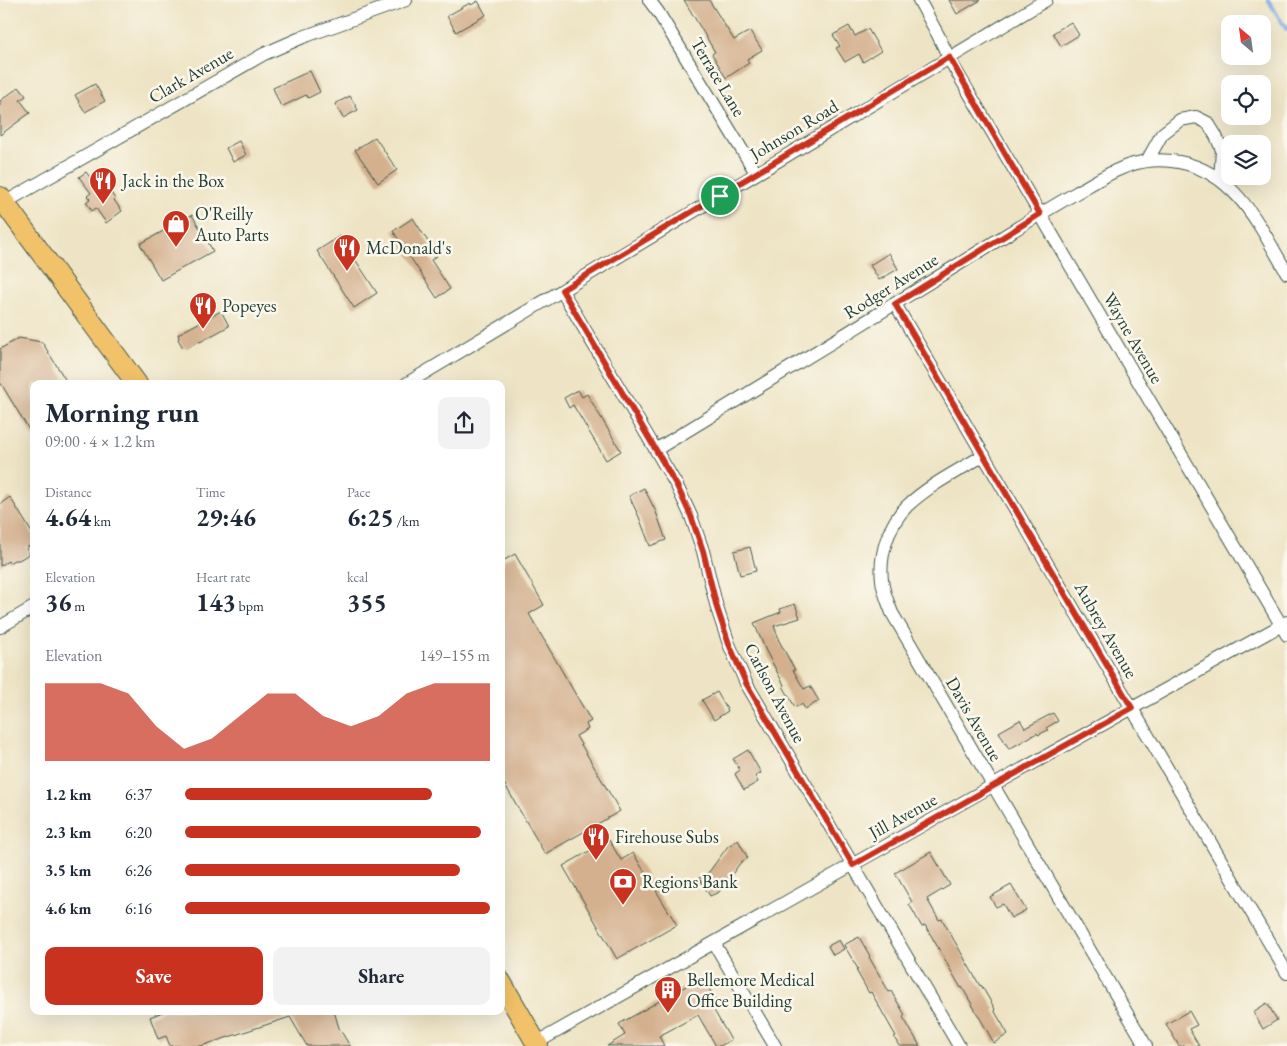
<!DOCTYPE html>
<html lang="en">
<head>
<meta charset="utf-8">
<style>
	:root { --surface:#fff; --page:#f2f2f3; --text:#1f2937; --muted:#747a83; --accent:#c8321e }
	body { margin:0; font-family:"EB Garamond",serif; background:var(--page); color:var(--text); height:100vh; display:flex; flex-direction:column; font-size:19px; white-space:nowrap }
	* { box-sizing:border-box; margin:0 }
	p { font-size:16px; color:var(--muted) }
	.icon { flex:none; width:28px; height:28px; fill:none; stroke:currentColor; stroke-width:2; stroke-linecap:round; stroke-linejoin:round }
	.map { position:relative; flex:1; overflow:hidden }
	.drawer { position:absolute; left:30px; top:380px; width:475px; height:635px; display:flex; flex-direction:column; background:var(--surface); border-radius:10px; box-shadow:0 5px 20px #0002 }
	.drawer>* { flex:none }
	.needle { width:32px; rotate:331deg }
	.buttons { position:absolute; left:1221px; top:15px; display:grid; gap:10px }
	.buttons a { display:grid; place-items:center; width:50px; height:50px; border-radius:10px; background:var(--surface); box-shadow:0 5px 20px #0002; font-size:25px }
	.pin { position:absolute; display:grid; place-items:center; width:42px; height:42px; color:#fff; margin:-21px; border:2px solid #fff; border-radius:50%; box-shadow:0 1px 5px #0007 }
	.round { display:grid; place-items:center; flex:none; width:52px; height:52px; border-radius:10px; background:var(--page) }
	.head { display:flex; align-items:center; justify-content:space-between; height:85px; padding:0 15px }
	h1 { font-size:28px; font-weight:700; line-height:38px }
	.figures { display:grid; grid-template-columns:repeat(3,1fr); gap:8px; height:85px; padding:5px 15px }
	.figures div { display:grid; align-content:center }
	.figures b { font-size:25px; font-weight:700 }
	.figures small { font-size:14px; font-weight:400 }
	.figures p { font-size:14px }
	.chart { height:140px; padding:10px 15px }
	.chart p { display:flex; justify-content:space-between }
	.chart svg { width:100%; height:90px; margin-top:5px; fill:var(--accent); opacity:.7 }
	.action { display:flex; gap:10px; margin-top:auto; padding:10px 15px }
	.action a { flex:1; height:58px; border-radius:10px; background:var(--accent); color:#fff; font-size:20px; font-weight:700; line-height:58px; text-align:center }
	.action a+a { background:var(--page); color:var(--text) }
	ul { padding:0 15px; list-style:none; font-size:16px }
	li { display:grid; grid-template-columns:80px 60px 1fr; align-items:center; height:38px }
	li i { height:12px; border-radius:6px; background:var(--accent) }
	.map>svg:first-child { display:block }
</style>
</head>
<body>
<div class="map">
<svg width="1287" height="1046" viewBox="0 0 1287 1046">
	<rect width="100%" height="100%" fill="#fbf7ec"/>
	<filter id="ink" filterUnits="userSpaceOnUse"><feTurbulence type="fractalNoise" baseFrequency=".02" numOctaves="2"/><feDisplacementMap in="SourceGraphic" scale="10" xChannelSelector="R" yChannelSelector="G"/><feConvolveMatrix kernelMatrix="1 2 1 2 8 2 1 2 1" color-interpolation-filters="sRGB"/></filter>
	<filter id="wash" filterUnits="userSpaceOnUse"><feTurbulence type="fractalNoise" baseFrequency=".0096" numOctaves="4" result="noise"/><feDisplacementMap in="SourceGraphic" scale="20" xChannelSelector="R" yChannelSelector="G"/><feGaussianBlur stdDeviation="1.12" result="paint"/><feColorMatrix in="noise" values="0 0 0 0 0 0 0 0 0 0 0 0 0 0 0 0 0 1.4 0 .05"/><feComposite in="paint" operator="in"/></filter>
	<g filter="url(#wash)">
		<rect width="100%" height="100%" fill="#eee4c5"/>
		<g fill="none" stroke-linecap="round" stroke-linejoin="round">
			<path stroke="#76a6e0" stroke-width="4" d="M1268 0 1287 30"/>
		</g>
		<g id="blocks">
			<path fill="#d4b08e" d="M684 0H709L734 40 750 31 762 50 747 59 749 63 726 78 712 54 715 52Z
				M949 0H981L957 14Z
				M478 1 486 15 456 32 447 16 470 3 471 5Z
				M1071 22 1079 35 1061 46 1053 33Z
				M849 26 855 36 868 29 881 51 863 62 859 54 845 62 836 48 840 46 833 35Z
				M310 71 320 92 308 98 306 95 281 107 273 88Z
				M95 84 105 101 85 112 75 95Z
				M19 87 26 96 20 100 30 113 0 135V101Z
				M350 96 358 110 343 118 335 104Z
				M375 137 397 170 378 183 355 150Z
				M239 141 246 155 233 162 226 148Z
				M86 172 98 188 102 185 108 192 110 191 115 199 114 200 122 211 106 223 96 208 92 211 86 202 90 199 87 196 91 193 79 177Z
				M192 215 213 251 161 280 140 244Z
				M413 218 437 256 431 260 450 289 437 298 393 231Z
				M340 236 377 293 354 308 317 251Z
				M889 253 898 269 879 280 870 265Z
				M221 311 229 326 200 342 199 341 186 348 185 347 183 348 178 339 179 338 178 334Z
				M19 338 42 342 68 384H34V438L0 382V349Z
				M578 390 582 397 587 394 621 451 606 460 573 405 569 408 564 398Z
				M644 488 656 512 666 540 650 546 639 517 629 496Z
				M10 497 34 536V543L26 548 29 554 19 560H14L9 563 8 561 0 566V504Z
				M750 547 756 571 740 575 734 551Z
				M515 554 544 605 529 614 591 721 586 724 588 729 576 736 620 811 545 854 501 778V562Z
				M795 604 800 618 774 626 779 639H778L795 670H793L804 689 810 686 819 701 805 709 802 704 795 707 783 686 784 685 766 651 754 623 781 612 780 609Z
				M717 692 728 711 714 720 702 700Z
				M1053 713 1058 721 1046 728 1048 730 1038 735 1037 733 1009 749 999 732 1020 720 1025 728Z
				M748 750 761 773 755 776 758 782 744 790 735 774 740 770 733 759Z
				M609 840 621 860 633 853 677 925 617 959 563 866Z
				M738 840 748 858 741 862 719 892 710 896 699 878 709 872 728 846Z
				M931 852 950 885 927 899 939 920 942 919 980 986 981 985 995 1009 994 1010 1008 1034 994 1043 962 987 961 988 947 964V963L925 925 922 927 909 904 912 902 895 873Z
				M1011 885 1026 910 1011 918 1003 904 996 907 990 897Z
				M859 937 870 956 869 957 889 992 891 991 905 1015 903 1017 920 1046H899L894 1037 896 1036 893 1031 871 992 869 993 856 970 858 969 844 945Z
				M839 940 844 949 833 955 828 946Z
				M702 977 718 1004 712 1007 731 1040 720 1046H716L698 1015 659 1036 664 1046H607L625 1035 619 1024Z
				M1267 1003 1277 1020 1263 1029 1253 1012Z
				M165 1011H334L339 1028 350 1046H307L290 1017 201 1046H170L166 1036 158 1039 150 1017Z
				M1189 1011 1197 1025 1189 1029 1199 1046H1179L1166 1024Z"/>
		</g>
	</g>
	<g filter="url(#ink)">
		<use href="#blocks" fill-opacity="0" stroke="#3e564a" stroke-width="1"/>
		<g fill="none" stroke-linecap="round" stroke-linejoin="round">
			<defs>
				<path id="minor" d="M649 0 658 12 756 173
					M919 0 938 35 951 62 1287 635
					M1147 161 1162 134 1180 120 1196 117 1208 123 1216 136 1222 150 1220 179
					M4 203 264 54 303 37 406 0
					M562 291 677 486 691 516 703 551 717 608 729 644 746 683 959 1046
					M895 304 1287 973
					M406 384 1046 0
					M657 449C759 387 862 324 964 261 1001 238 1038 215 1076 193 1093 183 1111 171 1130 165 1145 160 1163 159 1179 162 1237 173 1260 227 1287 273
					M984 455C958 471 929 485 907 506 889 524 879 554 882 580 883 592 888 602 892 613L1146 1046
					M0 627 34 607
					M714 943 775 1046
					M536 1043 992 786 1287 622"/>
				<path id="primary" d="M0 197 137 384
					M501 982 538 1046"/>
			</defs>
			<use href="#minor" stroke="#3e564a" stroke-width="14"/>
			<use href="#primary" stroke="#3e564a" stroke-width="22"/>
			<use href="#minor" stroke="#fff" stroke-width="12"/>
			<use href="#primary" stroke="#f2c26a" stroke-width="20"/>
		</g>
	</g>
	<g fill="none" stroke-linecap="round" stroke-linejoin="round" filter="url(#ink)">
		<defs>
			<path id="route" d="M949 57 1040 214 895 304 1132 708 853 865 746 683 729 644 717 608 703 551 691 516 677 486 562 290Z"/>
		</defs>
		<use href="#route" stroke="#fff" stroke-width="10"/>
		<use href="#route" stroke="#c8321e" stroke-width="6"/>
	</g>
	<defs>
		<symbol id="restaurant-pin" viewBox="-11 -11 22 30"><path d="M0 17L-7.5 6A9.5 9.5 0 1 1 7.5 6Z" fill="#c8321e" stroke="#fbf7ec"/><path d="M-5-6h1v4h1v-4h1v4h1v-4h1v5L-1.5 .5V6h-2V.5L-5-1ZM5-6V6H3V1.5H1.5Q1.5-4 5-6Z" fill="#fff"/></symbol>
		<symbol id="shop-pin" viewBox="-11 -11 22 30"><path d="M0 17L-7.5 6A9.5 9.5 0 1 1 7.5 6Z" fill="#c8321e" stroke="#fbf7ec"/><path d="M-5-2.5h2.3a2.7 3.5 0 0 1 5.4 0H5L5.5 6h-11ZM-1.5-2.5h3a1.5 2.3 0 0 0-3 0Z" fill="#fff"/></symbol>
		<symbol id="bank-pin" viewBox="-11 -11 22 30"><path d="M0 17L-7.5 6A9.5 9.5 0 1 1 7.5 6Z" fill="#c8321e" stroke="#fbf7ec"/><path d="M-6-4H6V4H-6ZM0-2.3a2.3 2.3 0 1 0 0 4.6a2.3 2.3 0 1 0 0-4.6Z" fill="#fff"/></symbol>
		<symbol id="building-pin" viewBox="-11 -11 22 30"><path d="M0 17L-7.5 6A9.5 9.5 0 1 1 7.5 6Z" fill="#c8321e" stroke="#fbf7ec"/><path d="M-4-6H4V6H1V3H-1V6H-4ZM-2.5-4.3h1.7v1.8h-1.7ZM.8-4.3h1.7v1.8H.8ZM-2.5-1h1.7V.8h-1.7ZM.8-1h1.7V.8H.8Z" fill="#fff"/></symbol>
	</defs>
	<g fill-rule="evenodd">
		<use href="#restaurant-pin" x="87" y="165" width="32" height="43"/>
		<use href="#shop-pin" x="160" y="208" width="32" height="43"/>
		<use href="#restaurant-pin" x="331" y="232" width="32" height="43"/>
		<use href="#restaurant-pin" x="187" y="290" width="32" height="43"/>
		<use href="#restaurant-pin" x="580" y="821" width="32" height="43"/>
		<use href="#bank-pin" x="607" y="866" width="32" height="43"/>
		<use href="#building-pin" x="652" y="974" width="32" height="43"/>
	</g>
	<g text-anchor="middle" stroke-width="5" stroke-linejoin="round" paint-order="stroke">
		<g font-size="18" fill="#1f3d34" stroke="#fbf7ec">
			<text transform="translate(191 75) rotate(-30)" y="6">Clark Avenue</text>
			<text transform="translate(718 77) rotate(59)" y="6">Terrace Lane</text>
			<text transform="translate(794 130) rotate(-31)" y="6">Johnson Road</text>
			<text transform="translate(891 286) rotate(-32)" y="6">Rodger Avenue</text>
			<text transform="translate(1133 338) rotate(60)" y="6">Wayne Avenue</text>
			<text transform="translate(1106 630) rotate(60)" y="6">Aubrey Avenue</text>
			<text transform="translate(775 693) rotate(62)" y="6">Carlson Avenue</text>
			<text transform="translate(974 719) rotate(60)" y="6">Davis Avenue</text>
			<text transform="translate(903 816) rotate(-29)" y="6">Jill Avenue</text>
		</g>
		<g font-size="18" fill="#1f3d34" stroke="#fbf7ec" text-anchor="start">
			<text x="122" y="187">Jack in the Box</text>
			<text x="195" y="220">O'Reilly<tspan x="195" dy="21">Auto Parts</tspan></text>
			<text x="366" y="254">McDonald's</text>
			<text x="222" y="312">Popeyes</text>
			<text x="615" y="843">Firehouse Subs</text>
			<text x="642" y="888">Regions Bank</text>
			<text x="687" y="986">Bellemore Medical<tspan x="687" dy="21">Office Building</tspan></text>
		</g>
	</g>
</svg>
<div class="buttons">
<a><svg class="needle" viewBox="-14 -14 28 28"><path d="M0-13l5 13h-10z" fill="#e53935"/><path d="M0 13l5-13h-10z" fill="#747a83"/></svg></a>
<a><svg class="icon" aria-label="locate" viewBox="0 0 24 24"><circle cx="12" cy="12" r="6"/><path d="M12 2v4M12 18v4M2 12h4M18 12h4"/></svg></a>
<a><svg class="icon" aria-label="layers" viewBox="0 0 24 24"><path d="M12 4l9 5-9 5-9-5zM3 14l9 5 9-5"/></svg></a>
</div>
<div class="pin" style="left:720px;top:196px;background:#1e9e55"><svg class="icon" aria-label="arrive" viewBox="0 0 24 24"><path d="M6 21V4h12l-3 4 3 4H6"/></svg></div>
<section class="drawer">
<div class="head"><div><h1>Morning run</h1><p>09:00 · 4 × 1.2 km</p></div><a class="round"><svg class="icon" aria-label="share" viewBox="0 0 24 24"><path d="M12 15V3M7 8l5-5 5 5M5 13v7h14v-7"/></svg></a></div>
<div class="figures">
<div><p>Distance</p><b>4.64<small> km</small></b></div>
<div><p>Time</p><b>29:46</b></div>
<div><p>Pace</p><b>6:25<small> /km</small></b></div>
</div>
<div class="figures">
<div><p>Elevation</p><b>36<small> m</small></b></div>
<div><p>Heart rate</p><b>143<small> bpm</small></b></div>
<div><p>kcal</p><b>355</b></div>
</div>
<div class="chart"><p><span>Elevation</span>149–155 m</p>
<svg viewBox="0 0 160 44" preserveAspectRatio="none"><path d="M0 44V6L10 6L20 6L30 11L40 27L50 38L60 33L70 22L80 11L90 11L100 22L110 27L120 22L130 11L140 6L150 6L160 6V44z"/></svg>
</div>
<ul>
<li><b>1.2 km</b>6:37<i style="width:81%"></i></li>
<li><b>2.3 km</b>6:20<i style="width:97%"></i></li>
<li><b>3.5 km</b>6:26<i style="width:90%"></i></li>
<li><b>4.6 km</b>6:16<i style="width:100%"></i></li>
</ul>
<div class="action"><a>Save</a><a>Share</a></div>
</section>
</div>
</body>
</html>
